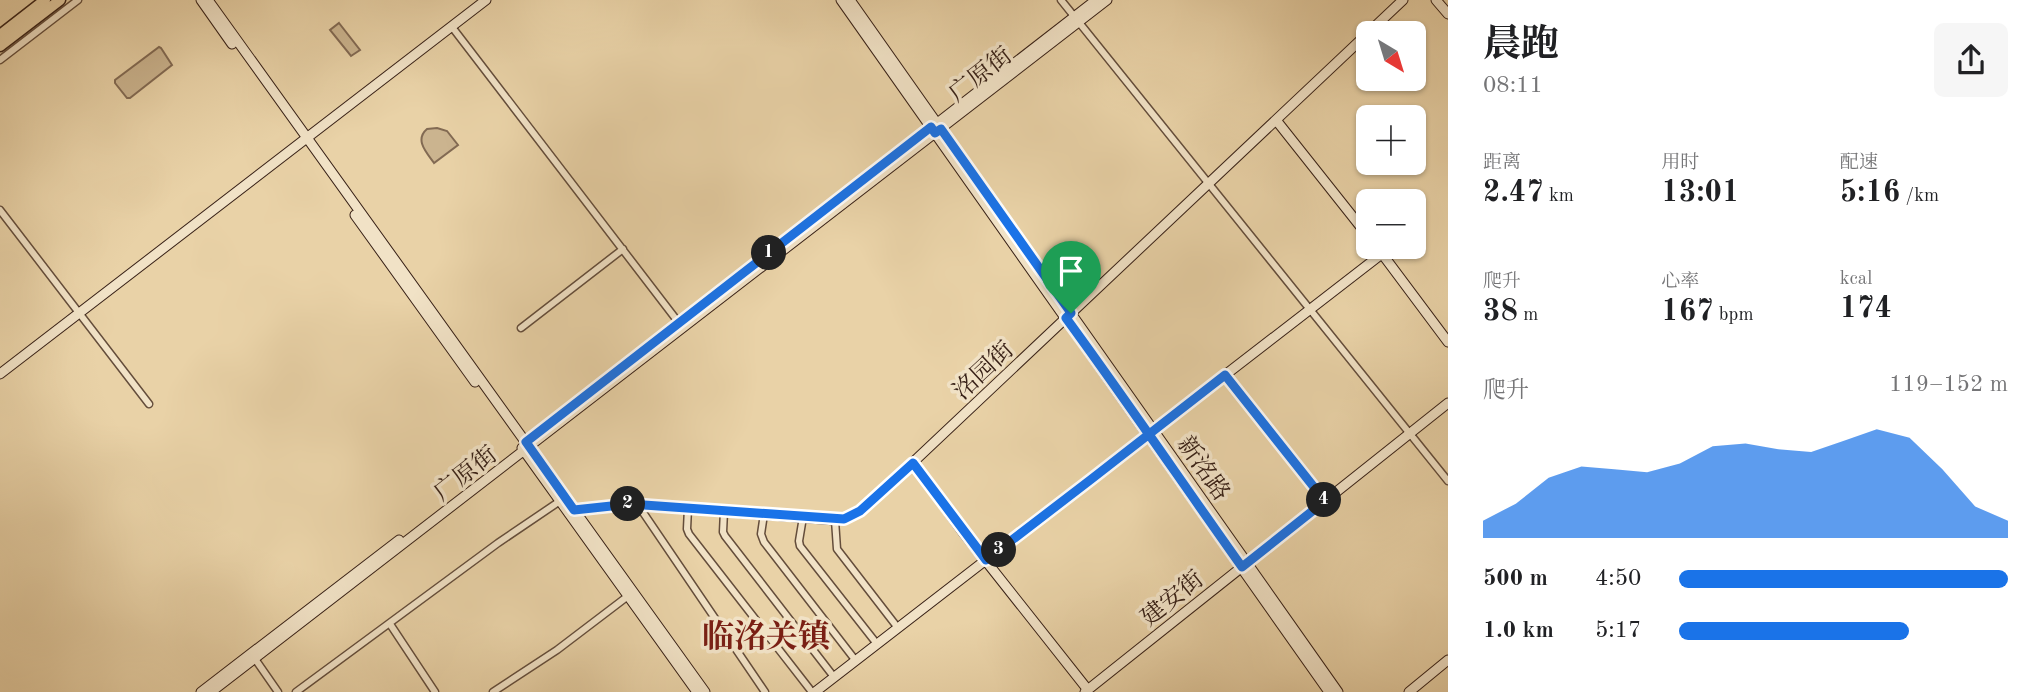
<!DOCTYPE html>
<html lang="zh">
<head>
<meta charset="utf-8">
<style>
	:root { --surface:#fff; --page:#f6f6f6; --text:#202124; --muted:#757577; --accent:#1a73e8 }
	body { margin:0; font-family:"Old Standard TT","Noto Serif SC",serif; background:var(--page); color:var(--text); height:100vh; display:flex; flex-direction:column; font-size:26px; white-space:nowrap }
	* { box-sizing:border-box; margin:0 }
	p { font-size:23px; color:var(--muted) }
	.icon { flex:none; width:38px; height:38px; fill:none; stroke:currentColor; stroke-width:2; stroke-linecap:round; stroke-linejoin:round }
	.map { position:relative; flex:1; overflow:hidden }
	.details { display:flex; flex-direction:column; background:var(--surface); width:595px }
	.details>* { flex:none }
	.needle { width:46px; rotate:142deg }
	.buttons { position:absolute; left:1356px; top:21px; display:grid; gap:14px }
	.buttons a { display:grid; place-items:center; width:70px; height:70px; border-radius:10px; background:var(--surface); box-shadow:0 2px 5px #0004; font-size:35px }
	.pin { position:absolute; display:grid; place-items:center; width:60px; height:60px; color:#fff; margin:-72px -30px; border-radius:50% 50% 50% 0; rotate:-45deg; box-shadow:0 0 7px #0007 }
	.pin .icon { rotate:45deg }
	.km { position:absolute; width:35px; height:35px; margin:-18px; border-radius:50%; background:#222; color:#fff; font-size:19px; line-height:35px; text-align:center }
	.round { display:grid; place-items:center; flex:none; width:74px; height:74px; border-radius:10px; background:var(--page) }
	.overview { display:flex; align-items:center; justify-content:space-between; height:119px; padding:0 35px }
	h1 { font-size:38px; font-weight:700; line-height:52px }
	.metrics { display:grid; grid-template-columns:repeat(3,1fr); gap:10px; height:119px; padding:7px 35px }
	.metrics div { display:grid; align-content:center }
	.metrics b { font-size:30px; font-weight:700 }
	.metrics small { font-size:19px; font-weight:400 }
	.metrics p { font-size:19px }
	.chart { height:196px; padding:14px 35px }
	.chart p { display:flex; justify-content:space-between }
	.chart svg { width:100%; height:126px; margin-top:7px; fill:var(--accent); opacity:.7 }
	ul { padding:0 35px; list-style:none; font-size:23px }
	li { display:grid; grid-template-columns:112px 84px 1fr; align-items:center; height:52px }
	li i { height:18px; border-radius:9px; background:var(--accent) }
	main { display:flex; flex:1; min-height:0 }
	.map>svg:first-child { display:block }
</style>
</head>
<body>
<main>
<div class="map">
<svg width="1448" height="692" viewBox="0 0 1448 692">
	<rect width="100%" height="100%" fill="#e9d2a7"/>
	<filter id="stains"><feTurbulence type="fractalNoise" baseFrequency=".00286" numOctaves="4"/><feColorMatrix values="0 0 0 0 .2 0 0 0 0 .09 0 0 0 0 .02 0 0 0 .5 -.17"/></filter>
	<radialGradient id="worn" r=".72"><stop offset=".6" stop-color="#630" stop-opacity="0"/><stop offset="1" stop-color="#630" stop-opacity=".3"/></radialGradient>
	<path fill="#cbb48f" stroke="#826a53" stroke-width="2" d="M339 23 360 50 351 56 330 30Z
		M159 47 161 48 172 65 130 98H127L115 83V80Z
		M437 128 447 131 458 145 434 163C427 153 414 140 427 129Z"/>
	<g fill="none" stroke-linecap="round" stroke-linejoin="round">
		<defs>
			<path id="street" d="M1061 0 1448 481
				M452 27 679 323
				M0 60 78 0
				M0 210 149 404
				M521 328 623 249
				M1225 375 1325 501
				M638 505 765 692
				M688 508 687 529 689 534 812 692
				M724 511 723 532 725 536 834 677
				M764 514 761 534 764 542 856 661
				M803 517 799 541 800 546 877 644
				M835 520 837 549 898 628
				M390 624 435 692
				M253 656 278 692
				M296 692 498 543 560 501
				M493 692 557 650 628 596"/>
			<path id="secondary" d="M201 0 232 44
				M208 0 705 692
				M841 0 1329 692
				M850 0 1338 692
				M1436 0 1448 14
				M1276 120 1368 236
				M355 215 475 382
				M1377 247 1448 342
				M0 374 486 0
				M596 388 1096 0
				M522 448 697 692
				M913 463 963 532 1088 690
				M574 510 630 504 835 520 852 516 872 501 1403 0
				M201 692 399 540
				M211 692 1107 0
				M815 692 1383 253
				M1085 692 1448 403
				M1409 692 1448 660"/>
			<path id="primary" d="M0 35 45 0
				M0 46 60 0"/>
		</defs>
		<use href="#street" stroke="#644d3b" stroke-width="9"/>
		<use href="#secondary" stroke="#382117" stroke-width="11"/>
		<use href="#primary" stroke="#382117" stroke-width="13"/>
		<use href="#street" stroke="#f1e2c6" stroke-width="6"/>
		<use href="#secondary" stroke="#f1e2c6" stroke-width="9"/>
		<use href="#primary" stroke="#e9d2a7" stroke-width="10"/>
	</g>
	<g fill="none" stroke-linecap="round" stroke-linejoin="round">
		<defs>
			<path id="route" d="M1071 313 941 129 935 133 931 127 526 442 574 510 630 504 844 519 860 511 913 463 986 560C1066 499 1146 437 1225 375L1325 501 1242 567C1183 484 1126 400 1066 318L1071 313"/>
		</defs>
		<use href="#route" stroke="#fff" stroke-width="14"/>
		<use href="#route" stroke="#1a73e8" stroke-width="9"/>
	</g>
	<g text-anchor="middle" stroke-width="7" stroke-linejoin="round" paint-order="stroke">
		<g font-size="24" fill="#382117" stroke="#f1e2c6">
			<text transform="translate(980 74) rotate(-38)" y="8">广原街</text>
			<text transform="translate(983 370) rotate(-43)" y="8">洺园街</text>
			<text transform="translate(1204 468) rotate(55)" y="8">新洺路</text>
			<text transform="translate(465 473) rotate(-38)" y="8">广原街</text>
			<text transform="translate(1172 598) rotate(-39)" y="8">建安街</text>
		</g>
		<g font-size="32" font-weight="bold" fill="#7a1f14" stroke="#f1e2c6">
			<text x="766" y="647">临洺关镇</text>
		</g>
	</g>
	<rect width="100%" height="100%" filter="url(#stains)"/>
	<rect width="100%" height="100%" fill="url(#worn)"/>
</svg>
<div class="buttons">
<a><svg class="needle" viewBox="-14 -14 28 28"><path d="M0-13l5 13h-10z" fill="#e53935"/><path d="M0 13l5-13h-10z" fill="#757577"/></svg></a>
<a>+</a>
<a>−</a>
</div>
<div class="pin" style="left:1071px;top:313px;background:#1e9e55"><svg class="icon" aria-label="arrive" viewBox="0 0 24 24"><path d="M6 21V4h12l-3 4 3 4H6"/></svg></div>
<b class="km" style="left:769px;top:253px">1</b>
<b class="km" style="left:628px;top:504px">2</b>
<b class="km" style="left:999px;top:550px">3</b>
<b class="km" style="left:1324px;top:500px">4</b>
</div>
<section class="details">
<div class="overview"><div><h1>晨跑</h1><p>08:11</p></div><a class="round"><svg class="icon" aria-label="share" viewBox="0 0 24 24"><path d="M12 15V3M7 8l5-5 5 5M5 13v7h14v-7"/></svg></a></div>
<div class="metrics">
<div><p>距离</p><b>2.47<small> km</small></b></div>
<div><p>用时</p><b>13:01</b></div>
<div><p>配速</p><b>5:16<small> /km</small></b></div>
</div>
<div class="metrics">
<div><p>爬升</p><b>38<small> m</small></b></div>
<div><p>心率</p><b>167<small> bpm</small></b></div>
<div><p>kcal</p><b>174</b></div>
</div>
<div class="chart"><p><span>爬升</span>119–152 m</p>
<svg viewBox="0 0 160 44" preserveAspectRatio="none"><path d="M0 44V38L10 32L20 23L30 19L40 20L50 21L60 18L70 12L80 11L90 13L100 14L110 10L120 6L130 9L140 20L150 33L160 38V44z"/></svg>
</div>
<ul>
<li><b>500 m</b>4:50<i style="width:100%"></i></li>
<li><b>1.0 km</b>5:17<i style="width:70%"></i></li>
</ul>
</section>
</main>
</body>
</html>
